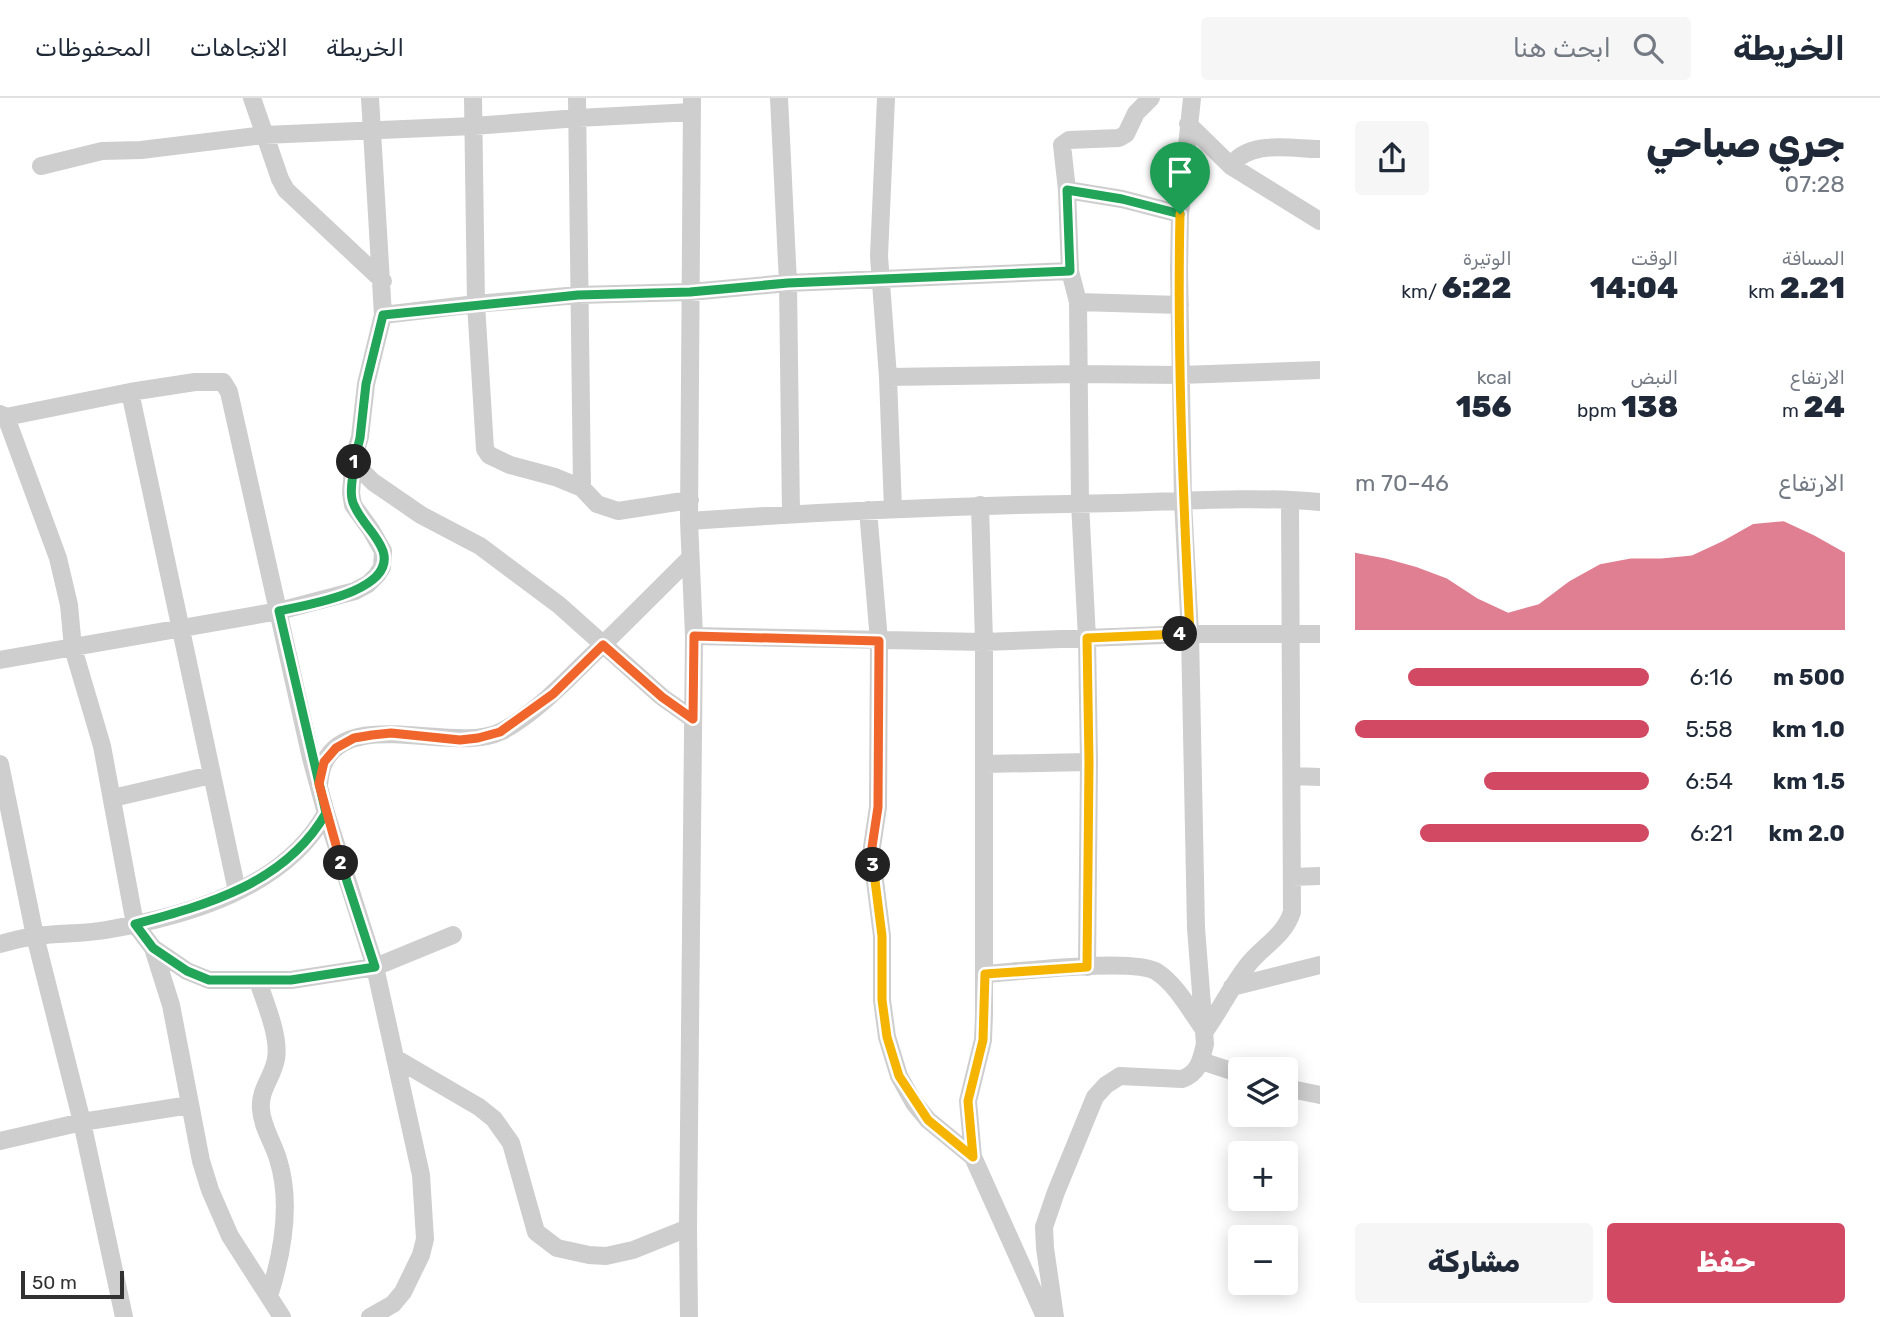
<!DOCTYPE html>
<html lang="ar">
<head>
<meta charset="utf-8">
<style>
	:root { --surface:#fff; --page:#f6f6f7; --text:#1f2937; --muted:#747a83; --line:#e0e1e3; --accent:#d24963 }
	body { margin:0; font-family:Rubik,Vazirmatn,sans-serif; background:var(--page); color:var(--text); direction:rtl; height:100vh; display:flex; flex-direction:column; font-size:26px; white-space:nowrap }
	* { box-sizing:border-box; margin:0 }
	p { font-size:23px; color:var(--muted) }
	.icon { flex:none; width:38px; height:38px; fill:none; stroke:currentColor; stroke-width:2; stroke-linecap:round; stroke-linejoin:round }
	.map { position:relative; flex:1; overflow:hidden; direction:ltr }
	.details { display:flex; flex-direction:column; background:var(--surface); width:560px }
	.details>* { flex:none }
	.fabs { position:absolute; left:1228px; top:959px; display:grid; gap:14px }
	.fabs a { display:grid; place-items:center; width:70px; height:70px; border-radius:7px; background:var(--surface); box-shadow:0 4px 18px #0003; font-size:35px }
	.scale { position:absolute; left:21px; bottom:18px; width:103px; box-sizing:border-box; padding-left:7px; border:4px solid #313131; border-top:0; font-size:19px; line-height:24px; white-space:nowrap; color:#313131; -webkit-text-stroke:5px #fff; paint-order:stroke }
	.pin { position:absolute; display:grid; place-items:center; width:60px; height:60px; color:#fff; margin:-72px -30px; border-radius:50% 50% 50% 0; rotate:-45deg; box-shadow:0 0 7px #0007 }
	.pin .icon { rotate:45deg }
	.km { position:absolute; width:35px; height:35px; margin:-18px; border-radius:50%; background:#222; color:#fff; font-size:19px; line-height:35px; text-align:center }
	.round { display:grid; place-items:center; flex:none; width:74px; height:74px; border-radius:7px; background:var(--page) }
	.head { display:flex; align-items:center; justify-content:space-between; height:119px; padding:0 35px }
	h1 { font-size:38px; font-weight:800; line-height:52px }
	.figures { display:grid; grid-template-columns:repeat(3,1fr); gap:10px; height:119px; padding:7px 35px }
	.figures div { display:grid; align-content:center }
	.figures b { font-size:30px; font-weight:800 }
	.figures small { font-size:19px; font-weight:400 }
	.figures p { font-size:19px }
	.chart { height:196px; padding:14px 35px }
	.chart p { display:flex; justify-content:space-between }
	.chart svg { width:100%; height:126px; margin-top:7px; fill:var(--accent); opacity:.7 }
	.primary-button { display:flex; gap:14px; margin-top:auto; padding:14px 35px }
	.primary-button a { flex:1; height:80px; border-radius:7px; background:var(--accent); color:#fff; font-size:28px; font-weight:800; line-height:80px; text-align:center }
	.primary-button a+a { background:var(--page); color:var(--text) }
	ul { padding:0 35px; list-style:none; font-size:23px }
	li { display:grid; grid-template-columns:112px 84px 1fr; align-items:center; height:52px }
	li i { height:18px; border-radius:9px; background:var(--accent) }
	header { display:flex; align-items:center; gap:42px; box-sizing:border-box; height:98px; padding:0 35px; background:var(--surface); border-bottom:2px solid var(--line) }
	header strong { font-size:33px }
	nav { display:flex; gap:38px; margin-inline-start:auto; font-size:24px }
	.search { width:490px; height:63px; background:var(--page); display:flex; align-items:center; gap:18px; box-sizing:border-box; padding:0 24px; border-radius:7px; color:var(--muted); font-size:26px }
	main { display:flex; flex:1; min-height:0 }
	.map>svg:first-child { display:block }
</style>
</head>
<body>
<header>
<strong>الخريطة</strong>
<div class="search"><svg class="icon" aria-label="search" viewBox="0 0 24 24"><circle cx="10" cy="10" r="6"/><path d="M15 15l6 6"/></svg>ابحث هنا</div>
<nav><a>الخريطة</a><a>الاتجاهات</a><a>المحفوظات</a></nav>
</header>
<main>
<section class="details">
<div class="head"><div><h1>جري صباحي</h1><p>07:28</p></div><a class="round"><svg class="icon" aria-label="share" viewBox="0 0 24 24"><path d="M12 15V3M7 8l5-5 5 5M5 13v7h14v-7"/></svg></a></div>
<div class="figures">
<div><p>المسافة</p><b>2.21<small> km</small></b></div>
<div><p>الوقت</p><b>14:04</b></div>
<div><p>الوتيرة</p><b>6:22<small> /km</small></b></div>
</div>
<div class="figures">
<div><p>الارتفاع</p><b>24<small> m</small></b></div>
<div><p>النبض</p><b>138<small> bpm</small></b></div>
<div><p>kcal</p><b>156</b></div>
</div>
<div class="chart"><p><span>الارتفاع</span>46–70 m</p>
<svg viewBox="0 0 160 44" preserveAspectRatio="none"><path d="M0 44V17L10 19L20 22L30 26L40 33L50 38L60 35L70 27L80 21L90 19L100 19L110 18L120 13L130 7L140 6L150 11L160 17V44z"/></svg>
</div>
<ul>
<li><b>500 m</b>6:16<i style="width:82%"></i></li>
<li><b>1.0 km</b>5:58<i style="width:100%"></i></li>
<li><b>1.5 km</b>6:54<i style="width:56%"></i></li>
<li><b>2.0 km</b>6:21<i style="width:78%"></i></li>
</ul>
<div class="primary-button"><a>حفظ</a><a>مشاركة</a></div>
</section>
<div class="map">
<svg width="1320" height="1219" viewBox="0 0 1320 1219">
	<rect width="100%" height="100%" fill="#fff"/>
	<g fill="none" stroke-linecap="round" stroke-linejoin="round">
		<path stroke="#cecece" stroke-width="18" d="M252 0 280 81 286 92 383 183
			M473 0 476 206 485 351 489 357 510 367 555 379 582 390 597 406 618 413 690 402
			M577 0 582 390
			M779 0 788 185 791 416
			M886 0 879 158 888 279 893 411
			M1188 26 1231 68 1320 123
			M41 68 102 53 141 52 264 37 474 28 578 20 692 14
			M1231 68C1249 41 1292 51 1320 51
			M1067 92 1122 101 1180 116
			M1078 204 1180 207
			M383 217 476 206 578 197 690 194 788 185 1070 173
			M888 279 1078 276 1181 277 1320 272
			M130 294 237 793
			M0 316 6 319 130 294 195 284H223L229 294 311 660 326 715 375 869 421 1077 425 1141 421 1157 403 1194 393 1206 370 1219
			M6 319 58 460 69 507 73 550 102 648 135 826 153 850 171 907 201 1063 210 1092 230 1138 282 1219
			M354 359 361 372 373 384 421 417 480 448 559 507 662 599 693 621
			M980 407 984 544V917L983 942 968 1003 973 1059 1045 1219
			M868 412 879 543 878 709 872 749 873 767 882 838V902L887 939 899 978 914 1005 928 1022 973 1059
			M689 423C832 413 975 407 1118 405 1186 403 1253 398 1320 404
			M694 538 984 544 1190 536H1320
			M0 562 279 513 355 493 368 486 377 477 382 469 383 453 371 432 353 407 351 395 354 359 360 339 366 286 383 217 370 0
			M0 666 35 838 82 1024 124 1219
			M984 666 1089 664
			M1292 678 1320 679
			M319 686C320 679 321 671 324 665 350 609 454 656 500 634 529 620 561 588 583 566 619 531 654 496 690 460
			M113 700 211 677
			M1292 779 1320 778
			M0 846C12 843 24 839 37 838 60 835 83 836 106 832 186 818 284 791 326 715
			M153 850 187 873 209 882H291L375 869 453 837
			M1087 869 1089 664 1087 540 1080 405 1078 204 1070 173 1067 92 1062 47 1069 42 1119 40 1126 36 1136 15 1151 0
			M985 876C1017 874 1136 859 1157 874 1177 887 1191 914 1205 933
			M258 883C265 905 280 938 276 961 273 979 259 992 261 1011 262 1029 273 1044 278 1061 292 1105 283 1154 269 1198
			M1232 889 1320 867
			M1205 933C1220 912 1231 889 1247 868 1261 849 1284 839 1292 814L1290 402
			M395 960 479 1009 494 1021 511 1045 536 1134 557 1150 589 1157 606 1158 633 1152 688 1130
			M1201 963 1241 976
			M1286 990 1320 997
			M0 1043 82 1024 190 1007
			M689 1219 688 1130 694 538 689 423 692 0
			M1055 1219 1045 1150 1044 1129 1056 1094 1095 999 1106 987 1120 978 1182 981C1199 975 1201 962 1205 946L1196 830 1190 536 1183 403 1179 172 1180 116 1192 0"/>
	</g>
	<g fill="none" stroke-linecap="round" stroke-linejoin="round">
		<defs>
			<path id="split-1" d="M354 364 360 340 366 286 383 217 578 197 690 194 788 185 1070 173 1067 92 1122 101 1180 116"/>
			<path id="split-2" d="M341 765 375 869 291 882H209L187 873 153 850 135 826C207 807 286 785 326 715L279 513C305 507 396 494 383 453 377 436 361 424 354 407 348 395 354 377 354 364"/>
			<path id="split-3" d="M341 765 319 686 324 664 336 650 354 640 372 637 391 635 460 642 478 640 500 634 553 596 603 547 662 599 693 621 694 538 879 543 878 709 872 749 873 767"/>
			<path id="split-4" d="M873 767 882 838V902L887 939 899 978 928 1022 973 1059 968 1003 983 942 985 876 1087 869 1089 664 1087 540 1180 536"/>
			<path id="split-5" d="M1180 116C1177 255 1183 396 1190 536H1180"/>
		</defs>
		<use href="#split-1" stroke="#fff" stroke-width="14"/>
		<use href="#split-2" stroke="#fff" stroke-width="14"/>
		<use href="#split-3" stroke="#fff" stroke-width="14"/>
		<use href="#split-4" stroke="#fff" stroke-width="14"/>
		<use href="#split-5" stroke="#fff" stroke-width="14"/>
		<use href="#split-1" stroke="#22a559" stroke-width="9"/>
		<use href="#split-2" stroke="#22a559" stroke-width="9"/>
		<use href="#split-3" stroke="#f0652b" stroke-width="9"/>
		<use href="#split-4" stroke="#f5b400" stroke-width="9"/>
		<use href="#split-5" stroke="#f5b400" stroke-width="9"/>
	</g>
</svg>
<div class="fabs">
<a><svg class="icon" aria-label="layers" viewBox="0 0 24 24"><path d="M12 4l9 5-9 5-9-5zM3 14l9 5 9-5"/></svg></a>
<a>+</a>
<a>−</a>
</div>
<div class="scale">50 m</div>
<div class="pin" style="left:1180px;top:116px;background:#1e9e55"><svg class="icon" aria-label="arrive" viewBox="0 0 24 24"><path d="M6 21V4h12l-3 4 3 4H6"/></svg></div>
<b class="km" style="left:354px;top:364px">1</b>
<b class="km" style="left:341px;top:765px">2</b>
<b class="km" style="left:873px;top:767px">3</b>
<b class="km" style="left:1180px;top:536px">4</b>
</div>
</main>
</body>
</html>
